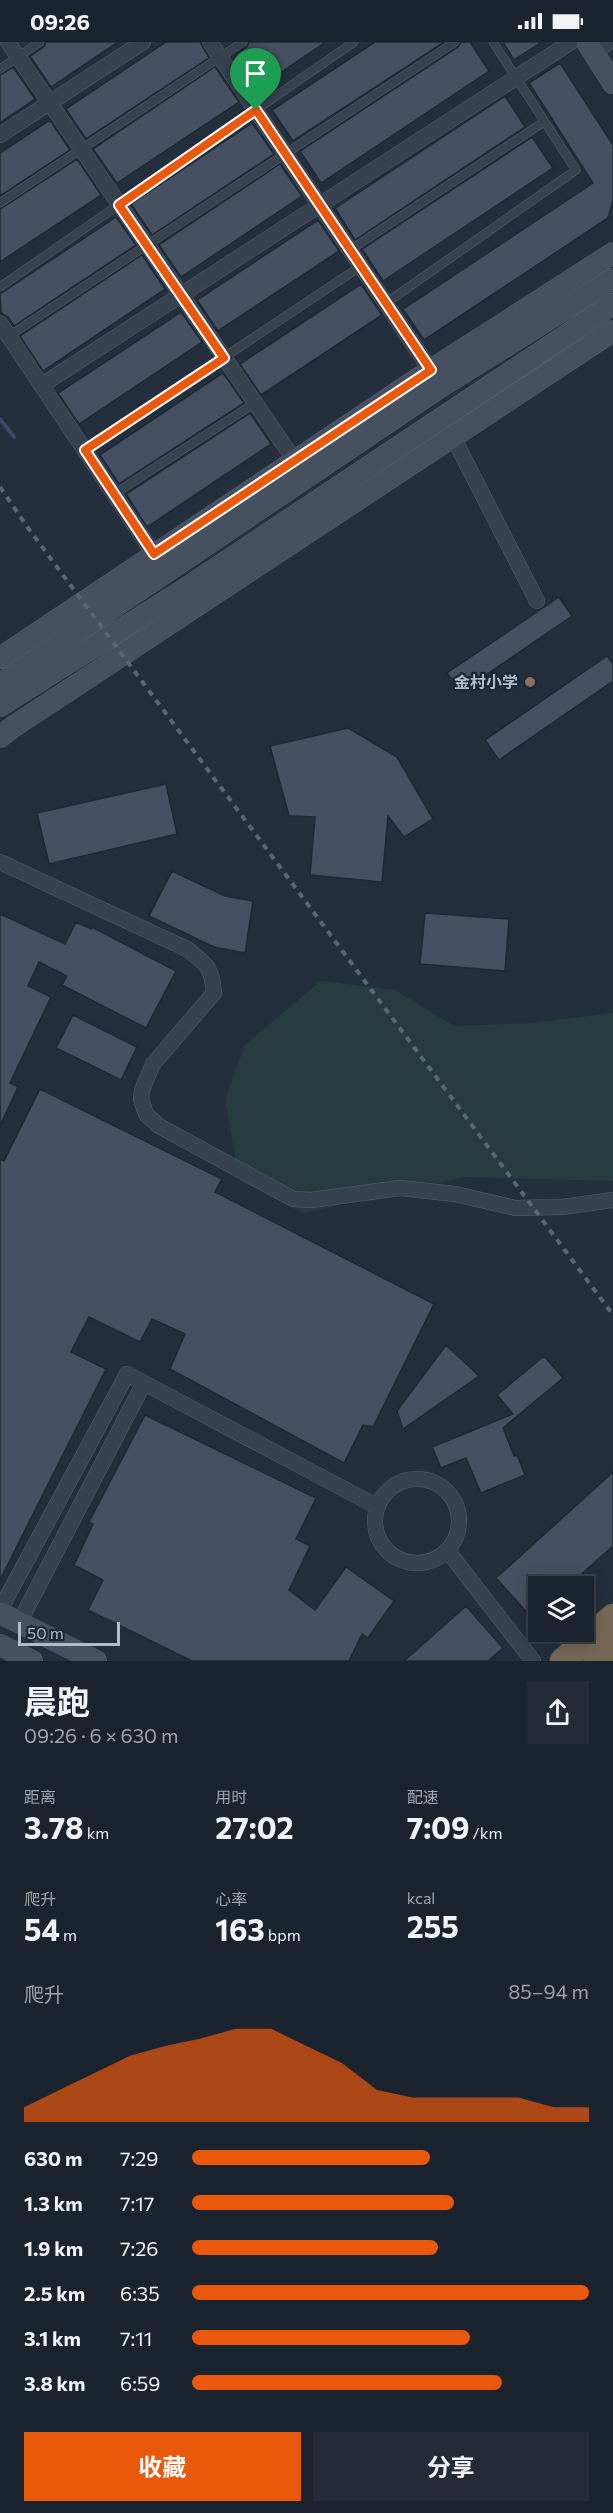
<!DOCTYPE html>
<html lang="zh">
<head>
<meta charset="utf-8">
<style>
	:root { --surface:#1b232e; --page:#242b36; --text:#f1f3f6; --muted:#a0a4aa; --line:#39404a; --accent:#ea580c }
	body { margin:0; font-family:Commissioner,"Noto Sans SC",sans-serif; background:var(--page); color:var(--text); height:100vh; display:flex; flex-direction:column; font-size:22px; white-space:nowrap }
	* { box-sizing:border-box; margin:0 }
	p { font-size:20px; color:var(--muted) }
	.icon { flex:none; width:33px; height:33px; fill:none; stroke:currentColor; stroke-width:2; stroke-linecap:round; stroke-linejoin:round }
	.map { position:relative; height:1619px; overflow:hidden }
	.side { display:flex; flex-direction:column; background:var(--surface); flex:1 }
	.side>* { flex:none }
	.controls { position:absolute; left:528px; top:1534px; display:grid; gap:12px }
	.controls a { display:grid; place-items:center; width:66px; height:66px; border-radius:0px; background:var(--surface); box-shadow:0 3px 15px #0003,0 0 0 2px var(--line); font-size:30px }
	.scale { position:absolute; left:18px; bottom:15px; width:102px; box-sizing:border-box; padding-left:6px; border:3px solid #b4bcc9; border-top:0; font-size:16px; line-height:21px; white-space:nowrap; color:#b4bcc9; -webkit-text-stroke:4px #1d2633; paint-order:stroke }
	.pin { position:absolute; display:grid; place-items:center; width:51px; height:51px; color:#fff; margin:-62px -26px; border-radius:50% 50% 50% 0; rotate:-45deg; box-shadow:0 0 6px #0007 }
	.pin .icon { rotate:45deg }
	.round { display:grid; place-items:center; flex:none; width:63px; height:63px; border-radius:0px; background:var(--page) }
	.overview { display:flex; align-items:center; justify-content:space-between; height:102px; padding:0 24px }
	h1 { font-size:33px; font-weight:700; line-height:45px }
	.stats { display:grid; grid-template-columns:repeat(3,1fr); gap:9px; height:102px; padding:6px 24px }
	.stats div { display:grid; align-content:center }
	.stats b { font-size:30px; font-weight:700 }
	.stats small { font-size:16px; font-weight:400 }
	.stats p { font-size:16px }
	.chart { height:168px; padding:12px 24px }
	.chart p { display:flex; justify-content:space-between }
	.chart svg { width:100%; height:108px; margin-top:6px; fill:var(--accent); opacity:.7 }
	.button { display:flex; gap:12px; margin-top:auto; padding:12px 24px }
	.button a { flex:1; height:69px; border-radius:0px; background:var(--accent); color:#fff; font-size:24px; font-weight:700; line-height:69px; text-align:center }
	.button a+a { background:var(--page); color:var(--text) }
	ul { padding:0 24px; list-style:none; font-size:20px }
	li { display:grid; grid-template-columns:96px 72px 1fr; align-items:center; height:45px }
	li i { height:15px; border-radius:8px; background:var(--accent) }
	.status { display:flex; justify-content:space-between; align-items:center; height:42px; padding:0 30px; background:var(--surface); direction:ltr }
	.status svg { height:16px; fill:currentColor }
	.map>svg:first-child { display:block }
</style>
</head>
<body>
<div class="status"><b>09:26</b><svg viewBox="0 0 49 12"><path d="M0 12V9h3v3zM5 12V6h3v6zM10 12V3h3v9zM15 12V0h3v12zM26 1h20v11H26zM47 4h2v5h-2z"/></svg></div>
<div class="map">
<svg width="613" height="1619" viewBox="0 0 613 1619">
	<rect width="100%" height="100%" fill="#242f3e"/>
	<path fill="#263c3f" d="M321 939 395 948 454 984 532 981 613 971V1139L464 1135 303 1171 239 1138 225 1057 245 1003Z"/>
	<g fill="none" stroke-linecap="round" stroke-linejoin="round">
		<path stroke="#394c67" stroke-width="4" d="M0 377 14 395"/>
	</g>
	<path fill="#455162" stroke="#1f2835" stroke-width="1.5" d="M46 0H118L51 45 30 14 44 5Z
		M166 0H200L209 16 86 97 66 67Z
		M249 0H326L259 45 236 12 247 5Z
		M375 0H444L293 99 272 68Z
		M461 0H470L489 29 321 141 300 109 458 5Z
		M503 0H542L514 18Z
		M560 21 613 103V158L608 176 424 298 403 267 593 141 529 41Z
		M13 25 35 57 0 81V33Z
		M215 25 239 60 117 141 93 107Z
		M505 54 525 85 355 198 335 166Z
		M50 78 70 108 0 154V111Z
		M252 81 274 112 152 193 131 162Z
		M532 95 553 126 383 239 362 207Z
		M77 117 101 153 0 220V167Z
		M280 122 302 154 181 235 159 203Z
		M116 175 136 203 14 284 8 275 1 271 0 252Z
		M318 178 339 209 218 289 197 258Z
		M142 213 165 247 43 329 20 294Z
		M361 242 382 273 261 353 240 322Z
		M181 270 202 300 79 382 58 351Z
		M223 331 244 361 119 442 100 413Z
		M250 371 271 402 147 485 126 452Z
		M559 555 572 574 461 650 447 631Z
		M607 614 613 622V639L499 718 485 698Z
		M348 686 397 715 433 777 404 795 388 774 382 840 310 833 315 775 289 774 270 704Z
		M166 742 177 792 49 822 37 771Z
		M172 829 225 854 253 859 245 911 214 905 149 874Z
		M425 871 509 877 505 929 420 922Z
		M0 872 65 902 76 880 91 887 92 885 176 929 146 986 62 943 67 934 39 920 28 944 51 955 10 1041 18 1045 0 1084Z
		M73 973 137 1005 121 1038 56 1006Z
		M40 1047 222 1137 215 1150 434 1262 373 1385 363 1383 344 1421 170 1327 185 1292 152 1277 140 1300 89 1275 71 1310 106 1327 0 1538V1117L4 1119Z
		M446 1303 479 1334 403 1387 397 1369Z
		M544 1314 563 1336 503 1386 514 1414 517 1413 525 1433 481 1451 466 1416 441 1426 432 1405 513 1372 497 1353Z
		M145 1373 316 1456 296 1497 310 1504 289 1548 315 1568 346 1525 394 1559 368 1596 362 1592 349 1619H192L88 1568 103 1538 74 1523 93 1482 89 1480Z
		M613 1430V1504L567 1545H538V1571L532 1576 496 1536Z
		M466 1564 503 1606 488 1619H404Z"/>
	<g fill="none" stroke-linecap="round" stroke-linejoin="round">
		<defs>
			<path id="lane" d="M0 27 40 0
				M0 161 243 0
				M350 208 544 80
				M0 245 354 0
				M386 261 576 128 493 0
				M9 294 455 0
				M85 408 361 224
				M114 452 255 361"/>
			<path id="street" d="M8 0 295 419
				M210 0 436 336
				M593 11 609 0
				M0 93 143 0
				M0 281 154 512
				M42 343 571 0
				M453 395 537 559
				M0 820 187 907C206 922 212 925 214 951L153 1022 142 1048 141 1057 146 1072 159 1084 293 1157 311 1158 400 1146 455 1152 515 1166 562 1165 613 1158
				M375 1479a42 42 0 1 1 84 0a42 42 0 1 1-84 0Z
				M447 1508 533 1619
				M0 1568 127 1332 378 1465
				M19 1581 144 1341"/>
			<path id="secondary" d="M587 0 613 41
				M0 616 431 328 613 211
				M0 642 442 344 613 237
				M0 664 185 547 613 262
				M0 695 13 685 613 289
				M0 1571 96 1619
				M0 1603 32 1619"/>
			<path id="highway" d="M563 1619 613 1575
				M597 1619 613 1604"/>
		</defs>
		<use href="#lane" stroke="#565f6c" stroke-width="9"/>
		<use href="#street" stroke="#565f6c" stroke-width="16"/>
		<use href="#secondary" stroke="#565f6c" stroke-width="22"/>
		<use href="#highway" stroke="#434c59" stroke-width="27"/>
		<use href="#lane" stroke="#38414e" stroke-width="8"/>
		<use href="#street" stroke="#38414e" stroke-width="15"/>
		<use href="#secondary" stroke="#465061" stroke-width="21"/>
		<use href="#highway" stroke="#746855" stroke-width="26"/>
		<path stroke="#5a6575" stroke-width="4" stroke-dasharray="6 6" stroke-linecap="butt" d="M0 445 28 486 613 1273"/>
	</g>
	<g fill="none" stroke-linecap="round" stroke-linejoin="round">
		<defs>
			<path id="route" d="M256 68 431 328 154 512 85 408 224 316 119 163Z"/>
		</defs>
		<use href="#route" stroke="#fff" stroke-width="12"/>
		<use href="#route" stroke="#ea580c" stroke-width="8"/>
	</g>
	<circle fill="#8d6e63" stroke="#1d2633" stroke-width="2" cx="530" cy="640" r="6"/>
	<g text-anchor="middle" stroke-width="4.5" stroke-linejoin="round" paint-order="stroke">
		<g font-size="16" font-weight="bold" fill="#b4bcc9" stroke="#1d2633" text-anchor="end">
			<text x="518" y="646">金村小学</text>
		</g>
	</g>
</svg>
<div class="controls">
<a><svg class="icon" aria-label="layers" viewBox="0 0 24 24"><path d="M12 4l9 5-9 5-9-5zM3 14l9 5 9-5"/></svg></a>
</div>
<div class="scale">50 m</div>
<div class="pin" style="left:256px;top:68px;background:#1e9e55"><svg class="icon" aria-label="arrive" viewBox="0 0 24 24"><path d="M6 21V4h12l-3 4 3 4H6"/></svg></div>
</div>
<section class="side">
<div class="overview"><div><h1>晨跑</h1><p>09:26 · 6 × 630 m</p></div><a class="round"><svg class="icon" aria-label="share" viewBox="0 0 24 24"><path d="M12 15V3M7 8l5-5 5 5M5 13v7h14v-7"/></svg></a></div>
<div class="stats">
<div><p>距离</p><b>3.78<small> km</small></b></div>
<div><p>用时</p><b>27:02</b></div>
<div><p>配速</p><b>7:09<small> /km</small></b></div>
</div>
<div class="stats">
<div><p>爬升</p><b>54<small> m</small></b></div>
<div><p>心率</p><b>163<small> bpm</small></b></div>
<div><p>kcal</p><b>255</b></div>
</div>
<div class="chart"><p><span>爬升</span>85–94 m</p>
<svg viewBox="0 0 160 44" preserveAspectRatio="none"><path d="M0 44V38L10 31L20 24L30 17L40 13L50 10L60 6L70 6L80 13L90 20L100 31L110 34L120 34L130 34L140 34L150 38L160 38V44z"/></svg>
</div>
<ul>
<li><b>630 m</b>7:29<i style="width:60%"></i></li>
<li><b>1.3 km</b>7:17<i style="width:66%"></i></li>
<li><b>1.9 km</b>7:26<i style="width:62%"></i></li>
<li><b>2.5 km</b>6:35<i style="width:100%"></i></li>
<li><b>3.1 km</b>7:11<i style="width:70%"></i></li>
<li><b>3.8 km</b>6:59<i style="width:78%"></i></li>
</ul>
<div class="button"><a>收藏</a><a>分享</a></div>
</section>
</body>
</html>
